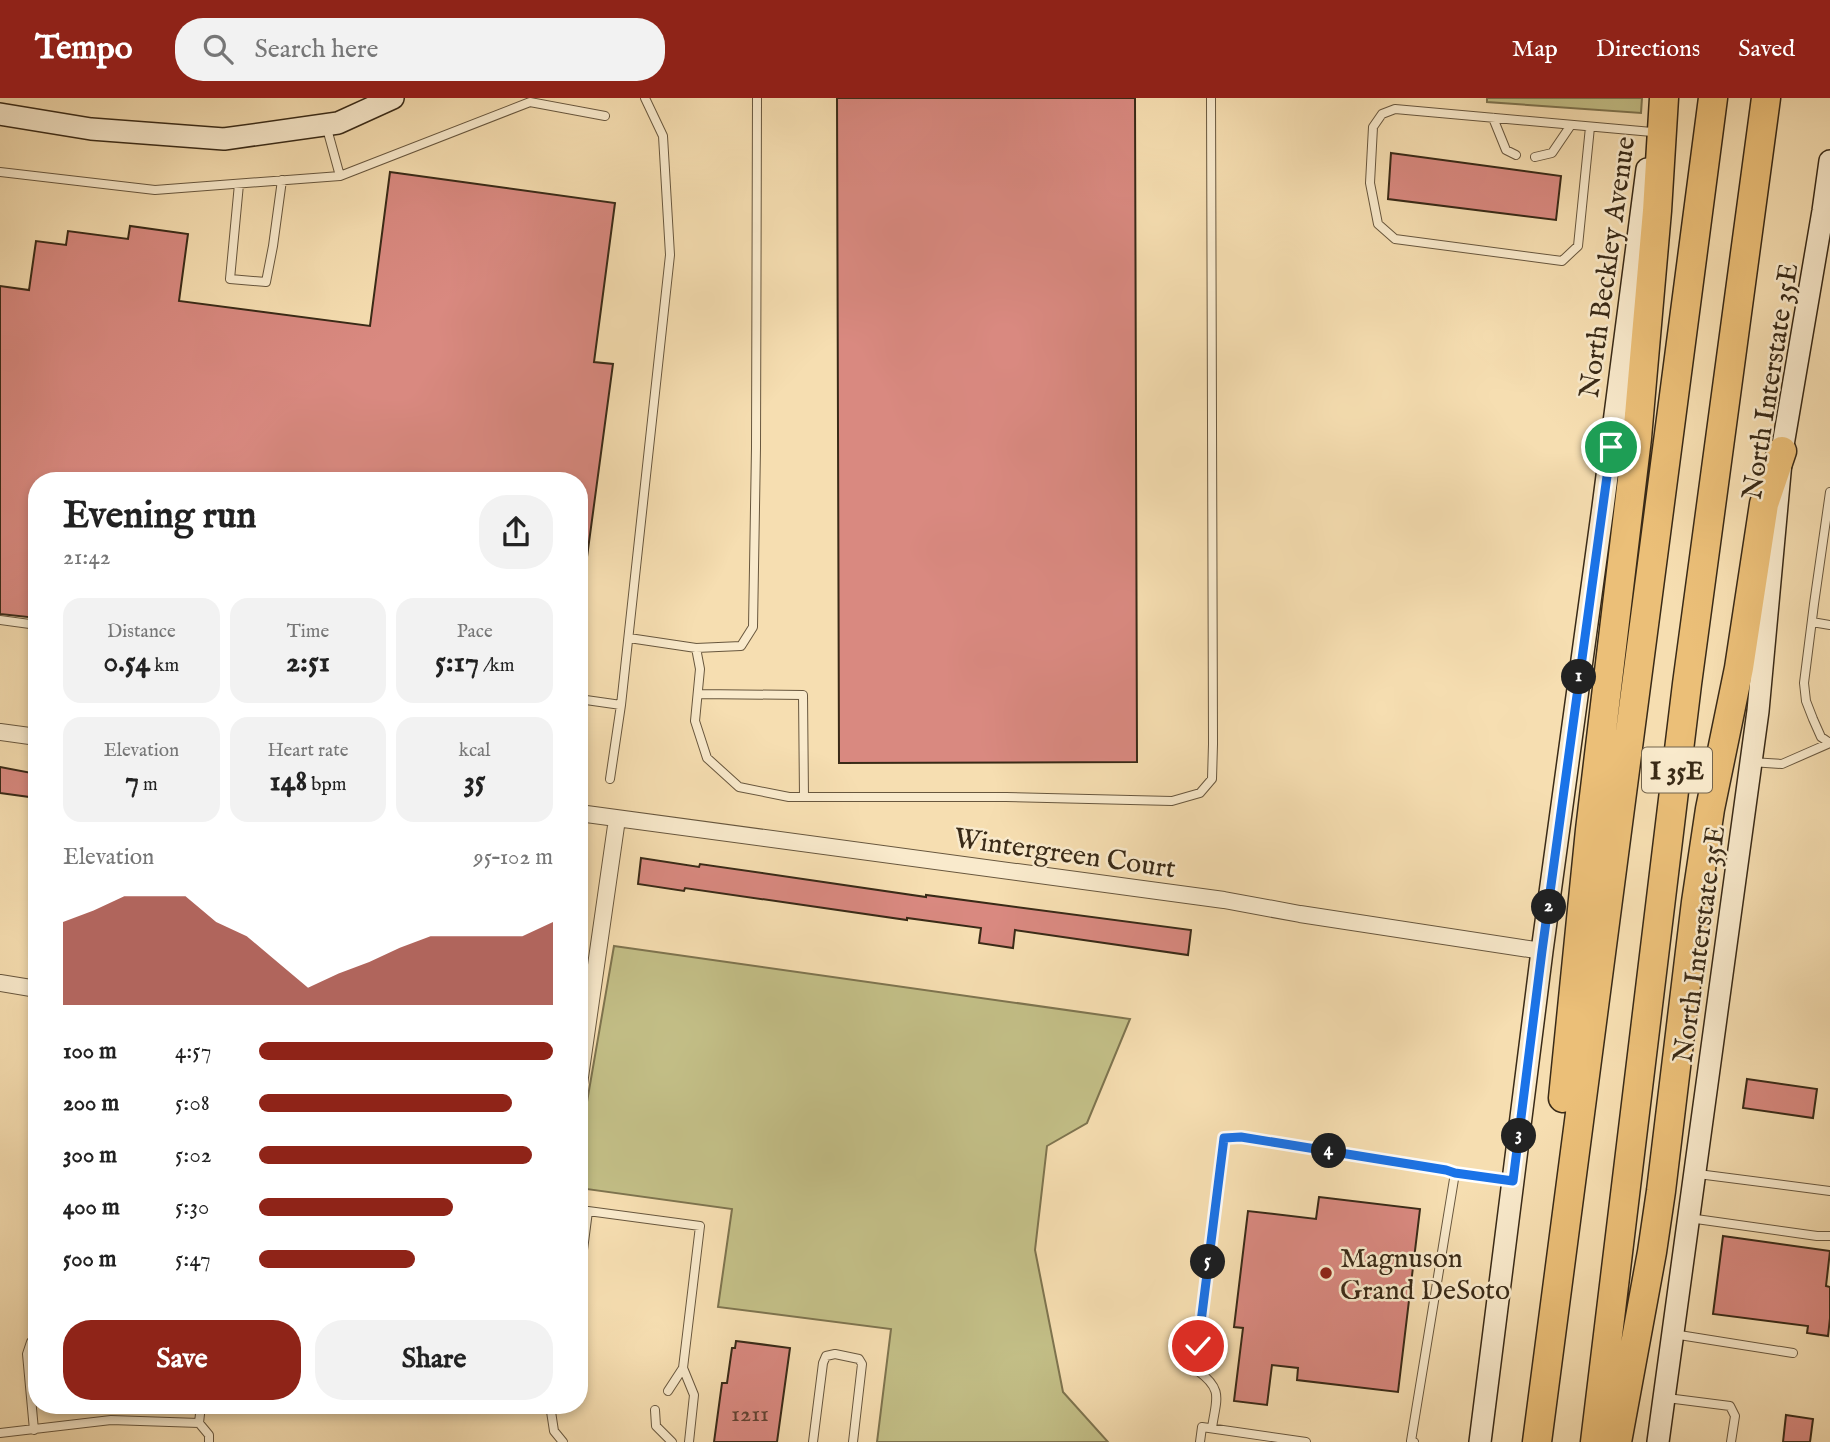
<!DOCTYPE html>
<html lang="en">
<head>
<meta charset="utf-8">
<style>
	:root { --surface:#fff; --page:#f2f2f2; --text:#222; --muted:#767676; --accent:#8f2418 }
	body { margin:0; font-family:"IM FELL English",serif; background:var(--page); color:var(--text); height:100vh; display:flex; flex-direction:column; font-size:26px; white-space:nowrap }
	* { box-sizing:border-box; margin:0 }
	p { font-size:23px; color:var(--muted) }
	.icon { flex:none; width:38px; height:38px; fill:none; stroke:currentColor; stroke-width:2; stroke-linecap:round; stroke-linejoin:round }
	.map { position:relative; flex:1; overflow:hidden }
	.drawer { position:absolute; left:28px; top:374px; width:560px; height:942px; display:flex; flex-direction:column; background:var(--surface); border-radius:28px; box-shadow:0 4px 10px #0003 }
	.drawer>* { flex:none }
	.pin { position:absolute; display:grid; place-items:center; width:60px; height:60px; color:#fff; margin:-30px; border:4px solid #fff; border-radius:50%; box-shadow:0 2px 7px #0007 }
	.km { position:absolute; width:35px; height:35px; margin:-18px; border-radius:50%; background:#222; color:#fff; font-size:19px; line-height:35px; text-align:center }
	.round { display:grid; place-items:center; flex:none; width:74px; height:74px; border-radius:28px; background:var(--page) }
	.headline { display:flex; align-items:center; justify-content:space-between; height:119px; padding:0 35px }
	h1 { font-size:38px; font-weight:700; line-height:52px }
	.stats { display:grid; grid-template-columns:repeat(3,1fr); gap:10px; height:119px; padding:7px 35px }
	.stats div { display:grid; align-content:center; border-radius:18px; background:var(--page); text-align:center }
	.stats b { font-size:30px; font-weight:700 }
	.stats small { font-size:19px; font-weight:400 }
	.stats p { font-size:19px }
	.chart { height:196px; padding:14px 35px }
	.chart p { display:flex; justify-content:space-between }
	.chart svg { width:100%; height:126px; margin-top:7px; fill:var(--accent); opacity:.7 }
	.action { display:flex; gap:14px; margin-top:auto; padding:14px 35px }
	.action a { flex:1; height:80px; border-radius:28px; background:var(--accent); color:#fff; font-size:28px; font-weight:700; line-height:80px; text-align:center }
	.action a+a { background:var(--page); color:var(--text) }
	ul { padding:0 35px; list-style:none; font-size:23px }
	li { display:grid; grid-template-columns:112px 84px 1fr; align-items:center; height:52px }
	li i { height:18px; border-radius:9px; background:var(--accent) }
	header { display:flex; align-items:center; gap:42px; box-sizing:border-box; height:98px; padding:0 35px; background:var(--accent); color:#fff }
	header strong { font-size:33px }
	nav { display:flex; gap:38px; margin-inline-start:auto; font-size:24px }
	.search { width:490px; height:63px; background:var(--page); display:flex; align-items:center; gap:18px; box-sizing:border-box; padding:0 24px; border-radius:28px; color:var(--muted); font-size:26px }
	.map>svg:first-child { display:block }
</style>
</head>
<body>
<header>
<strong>Tempo</strong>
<div class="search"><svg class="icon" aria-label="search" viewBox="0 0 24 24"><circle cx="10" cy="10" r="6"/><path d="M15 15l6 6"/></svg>Search here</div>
<nav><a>Map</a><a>Directions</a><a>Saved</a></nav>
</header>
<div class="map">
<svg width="1830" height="1344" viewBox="0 0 1830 1344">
	<rect width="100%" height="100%" fill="#f6deb1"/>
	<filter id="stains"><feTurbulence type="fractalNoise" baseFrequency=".00286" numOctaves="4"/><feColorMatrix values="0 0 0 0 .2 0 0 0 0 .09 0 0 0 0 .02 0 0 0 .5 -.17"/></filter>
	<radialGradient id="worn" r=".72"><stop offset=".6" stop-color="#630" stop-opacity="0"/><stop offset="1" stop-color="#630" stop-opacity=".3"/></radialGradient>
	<path fill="#c3bf87" stroke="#7e744f" stroke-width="2" d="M1487 0H1642L1641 15 1487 4Z
		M614 848 1130 921 1087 1025 1047 1048 1035 1152 1063 1294 1108 1344H877L891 1231 718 1209 732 1111 579 1090V1050Z"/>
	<path fill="#d98980" stroke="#392a17" stroke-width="2" d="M837 0H1135L1137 664 839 665Z
		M1391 55 1561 78 1556 122 1388 101Z
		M390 74 615 105 594 264 613 266 587 459H579V383H37V520L0 516V188L29 192 36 143 66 147 68 133 128 141 130 128 188 136 179 203 370 228Z
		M0 669 37 676V700L0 695Z
		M641 760 699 769 700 766 926 799V797L1191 832 1188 857 1015 832 1013 850 979 845 981 830 907 820V822L685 790 684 793 638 786Z
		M1747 981 1817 991 1813 1020 1743 1010Z
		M1319 1099 1420 1111 1398 1294 1297 1282 1298 1270 1272 1267 1267 1307 1234 1303 1243 1230 1234 1229 1248 1113 1316 1121Z
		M1723 1138 1830 1153 1826 1188 1830 1189V1220L1828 1238 1807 1235 1808 1228 1713 1216Z
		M736 1243 790 1250 777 1344H714L722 1285H727L732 1250H735Z
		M1786 1317 1813 1321 1810 1344H1783Z"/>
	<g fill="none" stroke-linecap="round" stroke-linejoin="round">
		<defs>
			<path id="lane" d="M1493 20 1506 52 1516 57
				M326 27 340 78
				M1590 29 1578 148 1562 163 1395 141 1378 126 1370 85 1373 29 1382 16 1395 11 1652 34
				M1535 59 1552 55 1571 27
				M0 74 155 92 340 78 530 4 605 18
				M239 86 230 181 266 184 273 148 282 82
				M1830 394 1814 506 1804 585 1806 603 1813 621 1821 639 1830 645
				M0 522 37 527
				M1812 524 1830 527
				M629 540 696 550 741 548 753 529 756 350 757 0
				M696 550 700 571 695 623 707 660 739 689 789 699H1006L1172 703 1200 695 1212 681 1213 646 1211 0
				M698 596 803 597 804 699
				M579 601 621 607
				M1751 664 1782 666 1830 645
				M610 681 621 607 670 157 663 38 645 0
				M1698 1076 1830 1093
				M1689 1120 1817 1138H1830
				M579 1183 588 1113 700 1128 683 1270 694 1297 689 1344
				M1673 1236 1793 1255
				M668 1293 683 1270
				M1667 1300 1730 1308 1735 1318 1731 1344
				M550 1307 554 1333 563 1344
				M655 1312 656 1328 672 1344
				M199 1325 201 1307
				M1212 1330C1216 1301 1224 1292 1198 1273V1248L1224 1040 1241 1039 1439 1071 1455 1075
				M34 1332 27 1256 31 1244 37 1240
				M0 1335 111 1322 199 1325 209 1337V1344
				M813 1344 823 1265 826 1258 835 1256 859 1261 862 1266 853 1344
				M1200 1344 1202 1329 1306 1344
				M1414 1344 1411 1343 1455 1075 1512 1083"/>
			<path id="street" d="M0 634 37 639
				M579 715 1224 802 1300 816 1542 853
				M0 885 37 891
				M579 986 617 721"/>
			<path id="secondary" d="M0 16 91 31 224 41 338 25 393 0
				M1480 1344 1542 853 1603 409 1647 71
				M1658 1344 1758 613 1782 353 1823 113 1830 63"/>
			<path id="highway" d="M1563 1000 1590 732 1637 340 1657 113 1664 0
				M1537 1344 1713 0
				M1595 1344 1687 586 1766 0
				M1617 1344 1652 1154 1661 1093 1696 804 1710 711 1739 570 1764 406 1782 353"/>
		</defs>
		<use href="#lane" stroke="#68573e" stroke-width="10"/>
		<use href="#street" stroke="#68573e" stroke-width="18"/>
		<use href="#secondary" stroke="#392a17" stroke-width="24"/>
		<use href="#highway" stroke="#392a17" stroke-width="31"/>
		<use href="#lane" stroke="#f9eacc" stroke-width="8"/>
		<use href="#street" stroke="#f9eacc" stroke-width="16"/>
		<use href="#secondary" stroke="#f9eacc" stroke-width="21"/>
		<use href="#highway" stroke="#ebbf78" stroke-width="28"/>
	</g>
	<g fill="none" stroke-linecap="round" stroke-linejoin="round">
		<defs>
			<path id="route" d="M1198 1248 1224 1040 1241 1039 1446 1072 1455 1075 1513 1083 1542 853 1611 349"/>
		</defs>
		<use href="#route" stroke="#fff" stroke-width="14"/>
		<use href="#route" stroke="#1a73e8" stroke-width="9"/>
	</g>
	<circle fill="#8f2418" stroke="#f9eacc" stroke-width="2.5" cx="1326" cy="1175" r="7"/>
	<g text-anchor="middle" stroke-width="5" stroke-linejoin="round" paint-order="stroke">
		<g font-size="24" fill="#614231">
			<text x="750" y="1323">1211</text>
		</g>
		<rect fill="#f9eacc" stroke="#73644d" stroke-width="2" x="1642" y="649.5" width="70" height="45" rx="5"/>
		<g font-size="26" font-weight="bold" fill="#392a17">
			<text x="1677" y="681">I 35E</text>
		</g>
		<g font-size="28" fill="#392a17" stroke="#f9eacc">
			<text transform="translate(1606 169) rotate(-82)" y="10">North Beckley Avenue</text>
			<text transform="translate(1769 283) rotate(-81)" y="10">North Interstate 35E</text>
			<text transform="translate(1065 754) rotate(8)" y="10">Wintergreen Court</text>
			<text transform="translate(1698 846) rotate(-82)" y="10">North Interstate 35E</text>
		</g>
		<g font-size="28" fill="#392a17" stroke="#f9eacc" text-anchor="start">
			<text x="1340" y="1169">Magnuson<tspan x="1340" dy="32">Grand DeSoto</tspan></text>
		</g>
	</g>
	<rect width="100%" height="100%" filter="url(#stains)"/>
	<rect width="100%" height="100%" fill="url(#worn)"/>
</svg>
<div class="pin" style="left:1611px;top:349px;background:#1e9e55"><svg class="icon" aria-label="arrive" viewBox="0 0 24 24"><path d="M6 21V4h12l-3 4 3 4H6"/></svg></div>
<div class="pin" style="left:1198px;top:1248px;background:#d93025"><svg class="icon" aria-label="check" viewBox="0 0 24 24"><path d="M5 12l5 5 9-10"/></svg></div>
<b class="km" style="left:1579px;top:579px">1</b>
<b class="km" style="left:1549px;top:809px">2</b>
<b class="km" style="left:1519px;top:1038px">3</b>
<b class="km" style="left:1329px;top:1053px">4</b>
<b class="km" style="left:1208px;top:1164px">5</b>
<section class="drawer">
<div class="headline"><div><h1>Evening run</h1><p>21:42</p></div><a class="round"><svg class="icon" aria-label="share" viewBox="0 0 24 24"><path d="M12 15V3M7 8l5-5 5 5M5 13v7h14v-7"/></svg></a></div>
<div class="stats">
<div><p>Distance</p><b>0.54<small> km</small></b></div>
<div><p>Time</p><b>2:51</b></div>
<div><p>Pace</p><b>5:17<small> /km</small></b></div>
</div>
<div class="stats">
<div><p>Elevation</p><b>7<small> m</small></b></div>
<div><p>Heart rate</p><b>148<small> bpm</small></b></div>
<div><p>kcal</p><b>35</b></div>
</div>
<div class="chart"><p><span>Elevation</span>95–102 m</p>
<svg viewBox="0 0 160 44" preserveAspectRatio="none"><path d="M0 44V15L10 11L20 6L30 6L40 6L50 15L60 20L70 29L80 38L90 33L100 29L110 24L120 20L130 20L140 20L150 20L160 15V44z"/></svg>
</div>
<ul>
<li><b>100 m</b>4:57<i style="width:100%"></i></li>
<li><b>200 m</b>5:08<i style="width:86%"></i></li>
<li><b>300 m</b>5:02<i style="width:93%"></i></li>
<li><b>400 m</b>5:30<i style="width:66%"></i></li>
<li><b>500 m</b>5:47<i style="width:53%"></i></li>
</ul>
<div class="action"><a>Save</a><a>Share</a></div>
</section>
</div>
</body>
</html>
